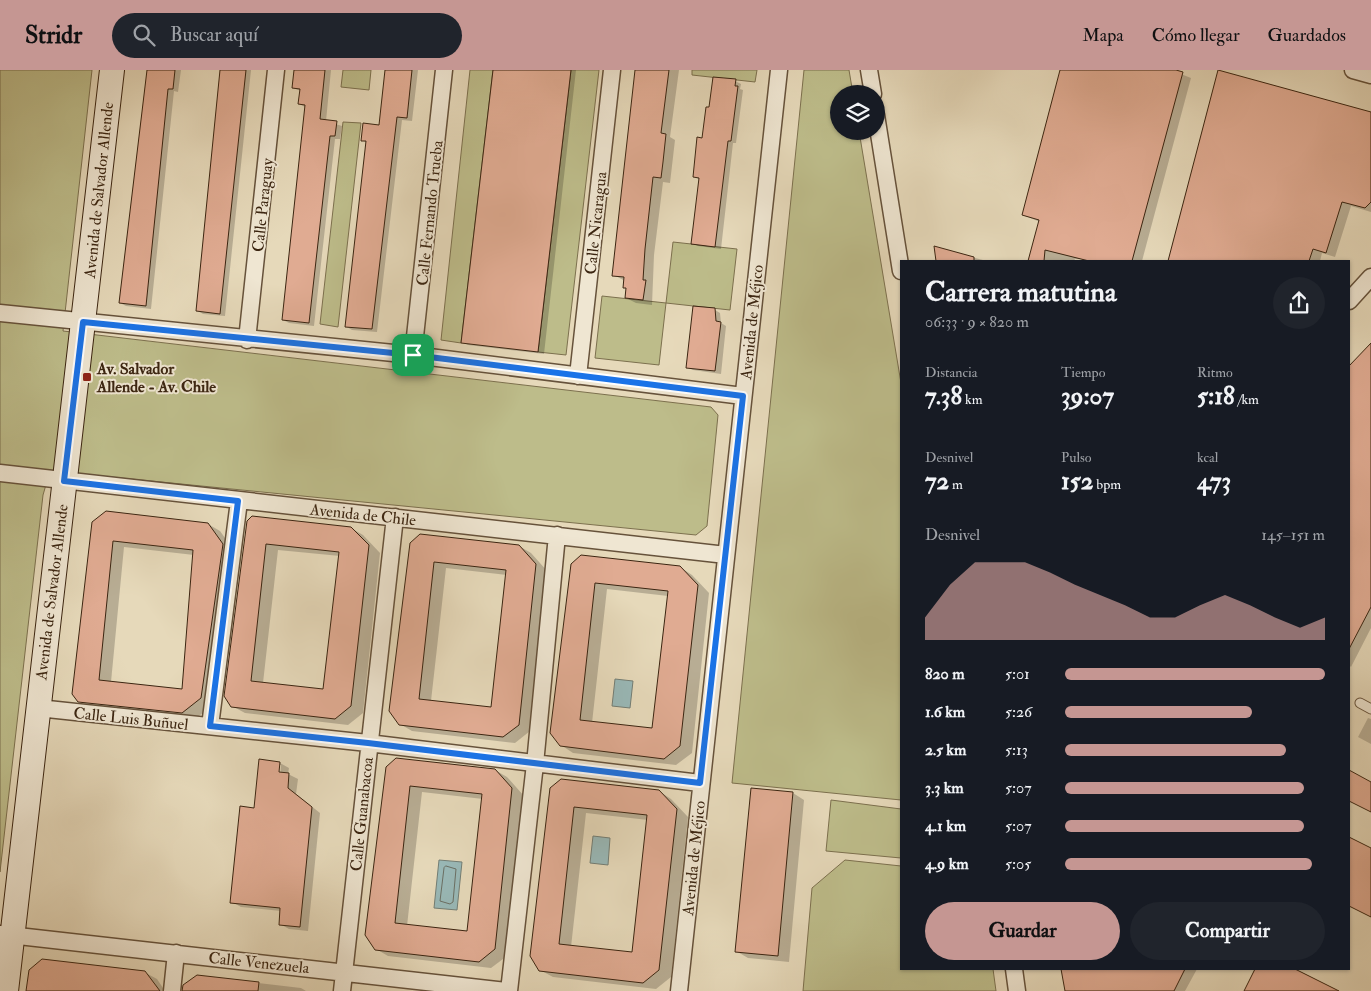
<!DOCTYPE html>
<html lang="es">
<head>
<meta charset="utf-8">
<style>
	:root { --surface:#171b24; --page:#20242c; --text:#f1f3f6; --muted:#9ea1a6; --accent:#c59692 }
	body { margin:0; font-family:"IM FELL Double Pica",serif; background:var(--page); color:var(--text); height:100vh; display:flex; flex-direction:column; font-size:19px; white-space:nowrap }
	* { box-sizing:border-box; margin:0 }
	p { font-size:16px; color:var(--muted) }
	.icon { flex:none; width:28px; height:28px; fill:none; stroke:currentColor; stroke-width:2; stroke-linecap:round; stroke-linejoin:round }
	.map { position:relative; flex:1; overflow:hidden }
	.side { position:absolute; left:900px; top:190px; width:450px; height:710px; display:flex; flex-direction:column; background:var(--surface); border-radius:0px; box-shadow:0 1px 4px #0004 }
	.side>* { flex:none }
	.buttons { position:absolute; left:830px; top:15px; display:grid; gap:10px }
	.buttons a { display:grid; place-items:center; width:55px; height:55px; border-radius:50%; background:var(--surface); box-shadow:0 1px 4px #0004; font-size:25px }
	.pin { position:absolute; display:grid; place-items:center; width:42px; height:42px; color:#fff; margin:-21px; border-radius:10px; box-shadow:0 2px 8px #0006 }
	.round { display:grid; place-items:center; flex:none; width:52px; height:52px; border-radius:26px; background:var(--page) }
	.headline { display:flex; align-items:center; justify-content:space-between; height:85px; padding:0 25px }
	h1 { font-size:28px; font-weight:800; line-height:38px }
	.metrics { display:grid; grid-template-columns:repeat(3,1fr); gap:8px; height:85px; padding:5px 25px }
	.metrics div { display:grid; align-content:center }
	.metrics b { font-size:25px; font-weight:800 }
	.metrics small { font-size:14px; font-weight:400 }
	.metrics p { font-size:14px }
	.chart { height:140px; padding:10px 25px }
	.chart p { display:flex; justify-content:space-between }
	.chart svg { width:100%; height:90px; margin-top:5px; fill:var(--accent); opacity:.7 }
	.action { display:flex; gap:10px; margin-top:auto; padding:10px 25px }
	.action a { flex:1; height:58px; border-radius:30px; background:var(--accent); color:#111; font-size:20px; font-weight:800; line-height:58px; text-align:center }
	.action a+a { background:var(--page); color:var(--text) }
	ul { padding:0 25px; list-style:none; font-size:16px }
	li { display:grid; grid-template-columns:80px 60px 1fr; align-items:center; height:38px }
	li i { height:12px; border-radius:6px; background:var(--accent) }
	header { display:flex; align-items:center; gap:30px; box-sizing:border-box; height:70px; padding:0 25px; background:var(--accent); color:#111 }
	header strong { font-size:24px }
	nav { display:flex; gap:28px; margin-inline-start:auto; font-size:18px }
	.search { width:350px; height:45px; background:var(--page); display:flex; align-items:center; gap:12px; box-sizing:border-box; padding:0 18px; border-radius:28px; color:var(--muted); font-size:19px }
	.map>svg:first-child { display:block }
</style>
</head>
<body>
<header>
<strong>Stridr</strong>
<div class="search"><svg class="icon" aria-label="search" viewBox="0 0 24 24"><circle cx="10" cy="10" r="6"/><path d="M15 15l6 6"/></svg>Buscar aquí</div>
<nav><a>Mapa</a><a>Cómo llegar</a><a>Guardados</a></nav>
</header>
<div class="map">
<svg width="1371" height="921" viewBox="0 0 1371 921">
	<rect width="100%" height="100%" fill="#e6d9ba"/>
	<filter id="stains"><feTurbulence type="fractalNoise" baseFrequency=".004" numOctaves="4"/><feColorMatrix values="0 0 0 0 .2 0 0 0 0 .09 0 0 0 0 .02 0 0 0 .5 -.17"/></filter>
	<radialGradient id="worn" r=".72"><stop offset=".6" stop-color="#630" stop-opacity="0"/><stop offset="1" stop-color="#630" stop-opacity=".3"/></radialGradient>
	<path fill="#bdbc8a" stroke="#7c704e" d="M0 0H92L63 261 711 337 718 345 707 456 696 465 50 401 43 425 0 802Z
		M343 0H371L369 20 341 17Z
		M470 0H493L461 273 441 270Z
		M571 0H599L566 285 538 282Z
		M692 0H757L755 12 692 5Z
		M804 0H849L853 24H839V61H859L901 313V730L732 713Z
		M343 52 361 53 338 257 320 254Z
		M673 172 737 179 730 240 666 233 659 295 595 288 602 226 666 233Z
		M831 730 901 739V788L826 781Z
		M845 790 901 796V899H993L996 921H803L812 818Z"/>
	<path fill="#99b9b8" stroke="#737e75" d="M615 609 633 611 630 638 612 636Z
		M593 766 610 768 608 795 590 793Z
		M439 790 462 792 457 840 434 838Z"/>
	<path fill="#0003" fill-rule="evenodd" d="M147 0H181L178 22 174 21 151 239 126 236 120 233Z
		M221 0H251L225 246 203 244 198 241Z
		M295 0H331L326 51 342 56 340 69H335L314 256 289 253 283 250 305 37 299 34 301 21 293 18Z
		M386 0H418L412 51 402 50 377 262 352 260 347 257 367 73 362 70 380 57Z
		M493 0H576L544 284 468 275 462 272Z
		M636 0H679L670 67 675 70 670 113 663 112 654 185 652 235 636 233 626 228 627 219 624 217 625 211 614 205Z
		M1062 0H1171L1191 8 1142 191 1075 189 1074 191H1030L1040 152 1023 145Z
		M1219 2 1371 44V142L1351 136 1335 187 1322 183 1320 191H1169Z
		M735 11 741 14 740 19 743 20 736 73H733L721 179 698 176 692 173 700 110 694 106 710 38Z
		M935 178 987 191H938Z
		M715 240 720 243 721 253 726 256 721 304 693 300 687 297Z
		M1371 274V558L1351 597 1349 595V307Z
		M248 451 351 458 363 465 380 483 363 643 348 655 245 643 232 636ZM278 480 340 486 325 620 263 613Z
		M93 453 208 454 220 461 235 482 213 635 195 649 92 638 79 631ZM124 477 194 485 183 620 111 612Z
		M411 473 519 476 531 483 548 502 530 661 515 673 412 661 400 654ZM446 498 507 505 492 638 431 631Z
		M582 487 680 497 692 505 709 523 692 683 676 695 573 683 561 675ZM607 519 668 526 653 660 592 653Z
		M1368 648 1371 649V674L1358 667Z
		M260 691 280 693 289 698 288 704 298 709 296 724 320 743 308 861 289 859 280 854 281 841 241 837 232 832 255 739ZM279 695H281L280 708H277Z
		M387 698 495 700 507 707 524 726 507 886 491 898 388 886 376 879ZM422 722 483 729 468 862 407 856Z
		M551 719 659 721 671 729 688 747 671 907 656 919 553 907 540 900ZM586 743 648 750 633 883 571 877Z
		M793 723 804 730 789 892 748 888 736 881Z
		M1349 768 1371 780V847L1349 835Z
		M1063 899H1197L1185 921H1066Z
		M144 902 157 909 165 921H27Z
		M197 906 301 918 306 921H184Z"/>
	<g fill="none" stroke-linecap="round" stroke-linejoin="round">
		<path stroke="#6a6f64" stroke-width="1" d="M446 796 456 799 453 832 450 834 440 831 444 798Z"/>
	</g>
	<path fill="#e0ab92" stroke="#3b2511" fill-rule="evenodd" d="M147 0H175L173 19H168L146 236 119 233Z
		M220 0H246L220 244 196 241Z
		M294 0H325L320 49 337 51 335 66H330L309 253 282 250 305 35 298 34 300 19 292 18Z
		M385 0H412L407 48 397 47 372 259 345 257 366 71H361L363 53 379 55Z
		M493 0H571L538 282 461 273Z
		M635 0H669L661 63 666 64 663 92 661 108 653 107 645 179 643 210H646L643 230 625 228 626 218H623L624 207 612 206Z
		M1060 0H1176L1183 2 1132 191H1089L1045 180 1044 191H1028L1039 150 1022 145Z
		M1218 0 1371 42V132L1365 138 1342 132 1326 183 1313 179 1309 191H1168Z
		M713 7 736 9 735 16H738L731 71H728L715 177 691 174 699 108 693 107 697 67 702 68 706 37H709Z
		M934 176 974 187V191H936Z
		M693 236 715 238 716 251 721 252 715 301 686 298Z
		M1371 273V537L1349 579V296Z
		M106 441 208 453 223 474 201 628 182 643 78 632 72 624 92 452ZM113 471 193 480 182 619 99 610Z
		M252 446 351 457 369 475 351 636 335 649 231 637 224 626 247 451ZM266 474 339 482 323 619 251 611Z
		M420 464 519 475 536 494 519 655 503 667 399 655 389 641 410 473ZM434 492 506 500 491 637 419 629Z
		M581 485 680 496 698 515 680 676 664 689 560 676 550 663 571 494ZM595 513 668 521 652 658 580 650Z
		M396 688 495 699 512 718 495 879 479 892 375 880 365 865 386 697ZM410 716 482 724 467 861 395 853Z
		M259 689 280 692 279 702 289 703 288 718 312 737 300 857 279 855 280 838 230 833 240 736 254 738Z
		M1349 700 1371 712V742L1349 731Z
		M561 709 659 720 677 739 659 900 643 913 539 901 530 886 550 718ZM574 737 647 745 632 882 559 874Z
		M751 718 793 722 778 886 735 882Z
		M1349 767 1371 778V847L1349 836Z
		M42 889 145 901 160 921H26L29 900Z
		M1061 899H1185L1174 921H1065Z
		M1255 899H1295L1339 921H1244Z
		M197 905 259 912 258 921H182L183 915Z"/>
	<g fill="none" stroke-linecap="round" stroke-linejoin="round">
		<defs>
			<path id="lane" d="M1360 633 1371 639"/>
			<path id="street" d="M869 0 873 24
				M1353 0 1371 5
				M876 45 901 201
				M1349 231 1371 207
				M0 243 413 285 743 326
				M247 270 276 0
				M413 285 444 0
				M578 306 612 0
				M0 403 726 485
				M38 638 368 673 700 713
				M210 656 239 431
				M0 864 506 921
				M1014 899 1017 921
				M172 921 176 883
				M342 921 395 447
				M509 921 535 694 557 465
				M679 921 779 0"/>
			<path id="secondary" d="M6 921 112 0"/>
		</defs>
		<use href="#lane" stroke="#66523b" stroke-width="11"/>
		<use href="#street" stroke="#66523b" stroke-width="19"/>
		<use href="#secondary" stroke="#3b2511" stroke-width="26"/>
		<use href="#lane" stroke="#efe6d2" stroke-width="9"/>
		<use href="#street" stroke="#efe6d2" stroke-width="16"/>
		<use href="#secondary" stroke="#efe6d2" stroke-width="24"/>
	</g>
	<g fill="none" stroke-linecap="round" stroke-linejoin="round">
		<defs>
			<path id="route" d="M83 252 413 285 743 326 700 713 368 673 210 656 238 431 64 411Z"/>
		</defs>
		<use href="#route" stroke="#fff" stroke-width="10"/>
		<use href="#route" stroke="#1a73e8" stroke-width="6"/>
	</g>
	<rect fill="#8f2418" stroke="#efe6d2" stroke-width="2" x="82" y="302" width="10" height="10" rx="2.5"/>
	<g text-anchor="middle" stroke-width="4" stroke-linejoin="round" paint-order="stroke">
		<g font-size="16" fill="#3b2511" stroke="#efe6d2">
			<text transform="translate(98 120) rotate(-84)" y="6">Avenida de Salvador Allende</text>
			<text transform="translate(262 135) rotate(-84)" y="6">Calle Paraguay</text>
			<text transform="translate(429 143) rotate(-84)" y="6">Calle Fernando Trueba</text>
			<text transform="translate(595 153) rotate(-84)" y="6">Calle Nicaragua</text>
			<text transform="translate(751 252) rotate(-84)" y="6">Avenida de Méjico</text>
			<text transform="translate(363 444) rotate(6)" y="6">Avenida de Chile</text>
			<text transform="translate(51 522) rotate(-83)" y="6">Avenida de Salvador Allende</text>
			<text transform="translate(131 648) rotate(6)" y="6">Calle Luis Buñuel</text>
			<text transform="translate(361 744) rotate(-84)" y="6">Calle Guanabacoa</text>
			<text transform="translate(693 788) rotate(-84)" y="6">Avenida de Méjico</text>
			<text transform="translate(259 892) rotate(6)" y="6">Calle Venezuela</text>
		</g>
		<g font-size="16" font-weight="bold" fill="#3b2511" stroke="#efe6d2" text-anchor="start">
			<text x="97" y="304">Av. Salvador<tspan x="97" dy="18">Allende - Av. Chile</tspan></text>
		</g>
	</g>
	<rect width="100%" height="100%" filter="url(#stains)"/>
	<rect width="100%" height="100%" fill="url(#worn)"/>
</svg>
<div class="buttons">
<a><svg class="icon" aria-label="layers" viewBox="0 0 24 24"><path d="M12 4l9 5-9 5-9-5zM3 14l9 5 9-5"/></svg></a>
</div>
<div class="pin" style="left:413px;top:285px;background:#1e9e55"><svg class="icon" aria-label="arrive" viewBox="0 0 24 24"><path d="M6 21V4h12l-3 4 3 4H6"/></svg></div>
<section class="side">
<div class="headline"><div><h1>Carrera matutina</h1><p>06:33 · 9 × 820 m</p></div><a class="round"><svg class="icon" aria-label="share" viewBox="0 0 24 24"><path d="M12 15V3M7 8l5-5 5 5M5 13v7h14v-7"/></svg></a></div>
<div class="metrics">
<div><p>Distancia</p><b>7.38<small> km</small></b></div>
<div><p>Tiempo</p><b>39:07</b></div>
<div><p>Ritmo</p><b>5:18<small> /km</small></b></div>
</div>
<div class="metrics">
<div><p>Desnivel</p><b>72<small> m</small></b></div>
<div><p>Pulso</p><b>152<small> bpm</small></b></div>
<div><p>kcal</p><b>473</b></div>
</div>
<div class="chart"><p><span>Desnivel</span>145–151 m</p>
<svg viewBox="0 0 160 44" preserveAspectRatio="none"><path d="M0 44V33L10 17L20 6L30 6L40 6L50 11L60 17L70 22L80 27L90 33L100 33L110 27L120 22L130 27L140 33L150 38L160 33V44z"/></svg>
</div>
<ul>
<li><b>820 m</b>5:01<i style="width:100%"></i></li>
<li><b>1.6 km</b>5:26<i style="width:72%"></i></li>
<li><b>2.5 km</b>5:13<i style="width:85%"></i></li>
<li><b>3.3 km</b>5:07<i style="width:92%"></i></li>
<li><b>4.1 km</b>5:07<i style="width:92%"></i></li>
<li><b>4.9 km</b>5:05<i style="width:95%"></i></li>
</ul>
<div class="action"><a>Guardar</a><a>Compartir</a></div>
</section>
</div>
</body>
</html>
